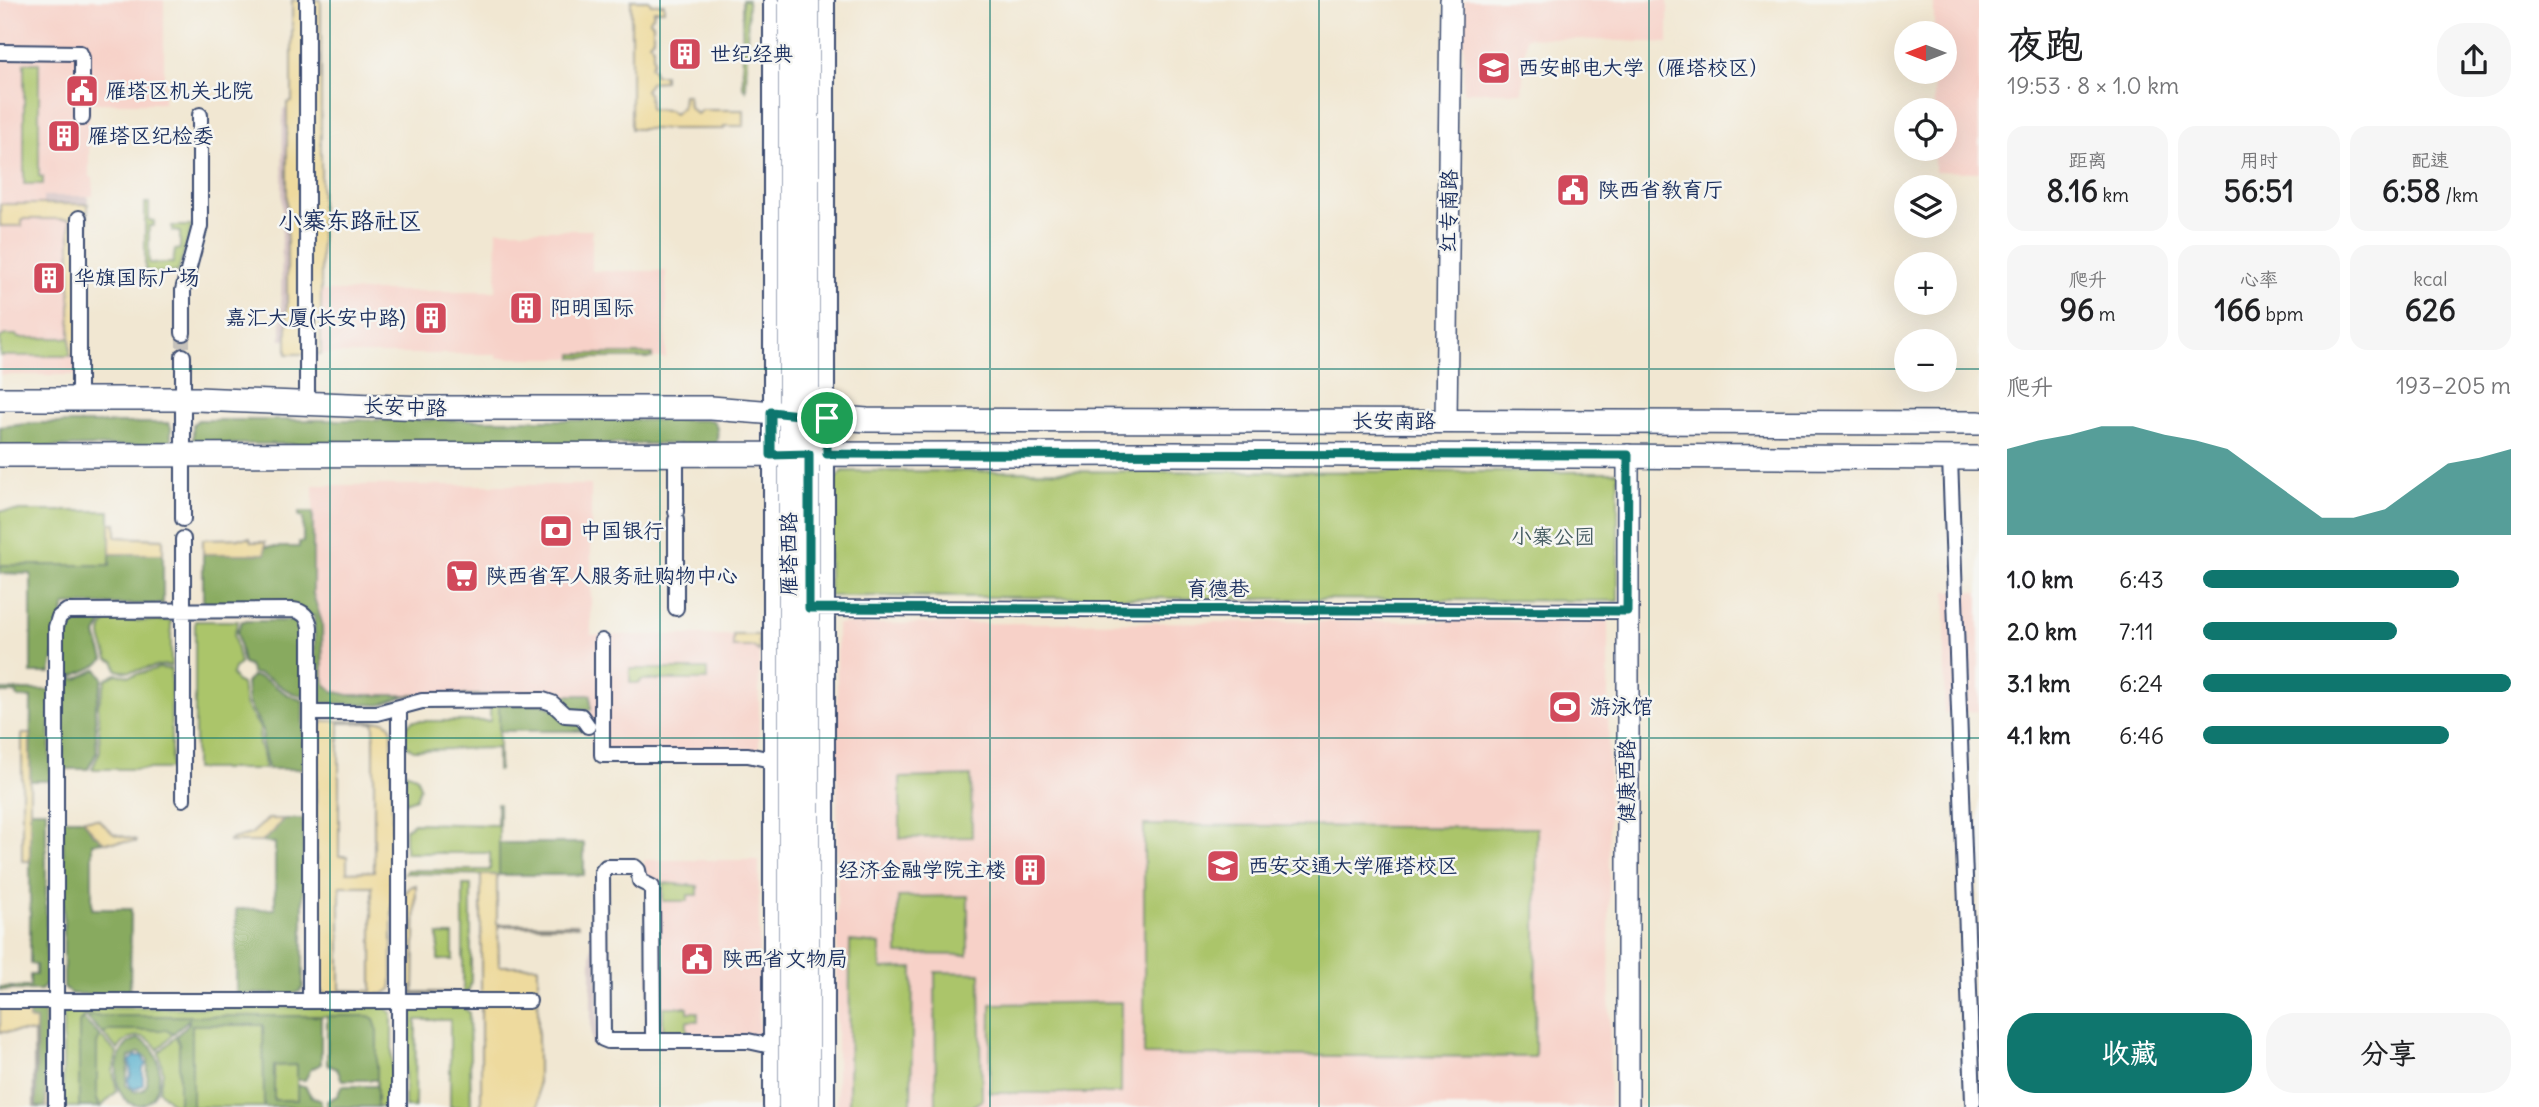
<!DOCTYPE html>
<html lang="zh">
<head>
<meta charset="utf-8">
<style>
	:root { --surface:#fff; --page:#f6f6f6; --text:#202124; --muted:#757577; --accent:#0f766e }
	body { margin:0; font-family:Delius,"LXGW WenKai TC",sans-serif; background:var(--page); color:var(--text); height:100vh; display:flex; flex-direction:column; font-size:26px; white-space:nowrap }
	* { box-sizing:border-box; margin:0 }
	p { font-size:23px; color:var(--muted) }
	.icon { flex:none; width:38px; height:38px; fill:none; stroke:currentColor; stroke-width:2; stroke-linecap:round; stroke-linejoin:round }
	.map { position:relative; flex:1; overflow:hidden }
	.details { display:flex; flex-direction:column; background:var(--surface); width:560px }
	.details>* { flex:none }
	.needle { width:46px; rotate:270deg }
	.fabs { position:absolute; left:1894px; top:21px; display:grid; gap:14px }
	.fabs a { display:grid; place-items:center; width:63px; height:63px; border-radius:50%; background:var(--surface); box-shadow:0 7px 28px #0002; font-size:35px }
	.pin { position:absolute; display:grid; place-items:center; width:60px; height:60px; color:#fff; margin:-30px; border:4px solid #fff; border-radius:50%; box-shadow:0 2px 7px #0007 }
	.round { display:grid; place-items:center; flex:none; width:74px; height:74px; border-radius:28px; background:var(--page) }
	.overview { display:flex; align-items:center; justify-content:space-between; height:119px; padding:0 28px }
	h1 { font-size:38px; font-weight:800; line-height:52px }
	.figures { display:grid; grid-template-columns:repeat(3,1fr); gap:10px; height:119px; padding:7px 28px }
	.figures div { display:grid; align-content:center; border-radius:18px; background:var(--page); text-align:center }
	.figures b { font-size:30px; font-weight:800 }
	.figures small { font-size:19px; font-weight:400 }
	.figures p { font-size:19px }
	.chart { height:196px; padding:14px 28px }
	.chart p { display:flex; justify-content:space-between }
	.chart svg { width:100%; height:126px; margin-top:7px; fill:var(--accent); opacity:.7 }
	.primary-button { display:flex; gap:14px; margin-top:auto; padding:14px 28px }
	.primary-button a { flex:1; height:80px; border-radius:28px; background:var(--accent); color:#fff; font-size:28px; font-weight:800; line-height:80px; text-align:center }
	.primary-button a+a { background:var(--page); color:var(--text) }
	ul { padding:0 28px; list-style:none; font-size:23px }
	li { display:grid; grid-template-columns:112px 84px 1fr; align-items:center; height:52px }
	li i { height:18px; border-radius:9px; background:var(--accent) }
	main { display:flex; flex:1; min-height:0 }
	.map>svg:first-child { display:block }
</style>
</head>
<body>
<main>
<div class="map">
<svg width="1979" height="1107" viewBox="0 0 1979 1107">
	<rect width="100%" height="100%" fill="#f6f6f2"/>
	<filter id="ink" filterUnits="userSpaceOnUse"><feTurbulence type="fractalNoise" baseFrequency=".0143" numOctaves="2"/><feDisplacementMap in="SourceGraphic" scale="14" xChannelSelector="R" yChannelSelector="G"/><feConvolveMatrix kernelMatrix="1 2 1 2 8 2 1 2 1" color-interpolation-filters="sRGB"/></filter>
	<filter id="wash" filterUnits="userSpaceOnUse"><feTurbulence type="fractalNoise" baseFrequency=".00686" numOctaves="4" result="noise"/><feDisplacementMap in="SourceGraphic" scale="28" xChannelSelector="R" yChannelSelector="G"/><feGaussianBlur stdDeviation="1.57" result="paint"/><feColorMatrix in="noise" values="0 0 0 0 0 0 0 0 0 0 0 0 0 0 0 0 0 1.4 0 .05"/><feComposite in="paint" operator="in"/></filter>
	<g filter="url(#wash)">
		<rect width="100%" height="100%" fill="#f1e7d2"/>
		<path fill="#f7d1c8" d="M0 0H164V103H89V177L93 178V196H88V370L91 374 96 375H0Z
			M1464 0H1668V43L1526 37 1522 92H1463Z
			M1934 0H1979V172L1934 171V149H1944V110H1934V72H1944V33H1934Z
			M497 230H592V271H666V358H497L496 354H321V291H496Z
			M313 485H591V635H759V760H591V696L348 695 333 691 326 685 323 676 322 623 314 601Z
			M1946 591 1979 592V711L1944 713Z
			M1608 620 1610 1107H837V624Z
			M644 860H759V1046L648 1045V876H644Z"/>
		<path fill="#d2bfc0" d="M283 109H287V340H281Z
			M43 196H88V204H43Z
			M591 887H598V1046H591Z"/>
		<path fill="#abc56b" stroke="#637a64" stroke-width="2" d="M742 0H748L746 90 743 87Z
			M24 63H39V176L43 177V184H24Z
			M145 203H149V220L154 221V226H149V263H173L175 250 180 249V232L172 231V226H192L178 272 150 273 145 269Z
			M5 335H16L18 338H70V356H0V338Z
			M573 354H652V358H573Z
			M843 471 1618 472V601L829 596 828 486Z
			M0 511H110V565H0Z
			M107 621H171V666C152 662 136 676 117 670L115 662 108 659C104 642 95 635 107 621Z
			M195 621H238L234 635 240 664 234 668 232 675 236 681 242 684 245 705 260 728 259 744 264 759 265 769H195Z
			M159 668 171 669V769H92L100 751 98 706 106 679 116 674 130 676Z
			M630 669H707V680H641L640 683H630Z
			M490 704H499V770H497V748L414 750 405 745C405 735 403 726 413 721H490Z
			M405 772 416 776 420 787 416 798 405 802Z
			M971 776 972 837 900 838V778Z
			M497 804H499V875L405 873 407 870H490V853H405V829L414 823 497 825Z
			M1144 825 1537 828 1535 1057 1144 1055Z
			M663 883 698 886V895H688V901H663Z
			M463 885H471V981L469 990 463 994Z
			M968 896V955L898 954V897Z
			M438 935H453V960H438Z
			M850 941 880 944 881 969 913 968 911 1107H849Z
			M935 972 980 973 982 1100 971 1107H936Z
			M1121 1002V1093H990L991 1004Z
			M384 1007 392 1013V1107H377V1029L364 1016H88L82 1018 79 1023V1107H63V1015L69 1008Z
			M414 1007H462L469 1012 471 1107H450V1020H416L415 1107H405V1015Z
			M663 1007H688V1012H698V1021H687V1031L691 1032V1037H663Z
			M192 1025H264V1107H192Z
			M110 1030H166L173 1034 158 1050C147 1032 129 1032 118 1050L103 1034Z
			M100 1036 117 1053 113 1072 117 1091 101 1107 97 1100V1044Z
			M176 1036 179 1044V1100L176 1107 159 1091 163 1072 159 1053Z
			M274 1065H297V1100H274Z"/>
		<path fill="#88aa5f" stroke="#526c5e" stroke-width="2" fill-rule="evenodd" d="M198 420H712C719 426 718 435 716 444H193V424Z
			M36 423H168L171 427V445L0 448V427Z
			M299 512H313V594L322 623 323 676 326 685 333 691 348 695H591V710H569L543 696H405L380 705 321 703 316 697 314 616 203 604V554H264L265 547H299V542H303V517L299 516Z
			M110 554H163V604L65 605 50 673H31V574L0 573V565H110Z
			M65 621H103L96 635 104 659 98 665 74 676 63 673V625Z
			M242 621H301L303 625V696C280 692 274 675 252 673L249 666 243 664 237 632Z
			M97 669 103 678 95 709 97 752 88 769H63V677L77 679Z
			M252 676C273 678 280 696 303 700V769H268L262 744 263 730 248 703 246 683Z
			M0 690H50V781H30L31 698 17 697V693H0Z
			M499 704H543L584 721V731H499Z
			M30 810H46V985L41 990H0V987H30V975H36V965L30 964Z
			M63 819H83L92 832 104 842 92 843V909H131L130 994H71L64 988Z
			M283 819H303V988L299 992 293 994H236V909H275V843L261 842 273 832Z
			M499 843H584V875H499Z
			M29 1011H42L46 1015V1107H36V1020H29Z
			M85 1016H321V1064L311 1069 305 1080H297V1065L274 1066V1100H297V1086H305L311 1096 321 1101V1107H264L263 1025H192V1107H176L179 1100V1044L176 1036 189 1023V1019L173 1034 166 1030H110L103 1034Z
			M327 1016H369L374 1019 377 1029V1080H342L337 1069 327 1064Z
			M82 1018 100 1036 97 1044V1100L100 1107H79V1023Z
			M138 1039C167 1045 166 1105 138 1105 110 1105 109 1044 138 1039ZM140 1052 148 1060 147 1084 143 1090 135 1092 126 1085 129 1057Z
			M342 1086H377V1107H327V1101L337 1096Z"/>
		<path fill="#eeda9e" stroke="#84847e" stroke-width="2" fill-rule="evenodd" d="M292 0H321V354H287V103L292 102Z
			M631 0H649L651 4H664V10H654L653 16 649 20 653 24V38L649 42 653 47V61L650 67 653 69 654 75H664V81L651 82 645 90 649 95 650 109 669 110 674 114 682 107 683 95H688L689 107 697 114 702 110H744V126H724V129H631Z
			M0 204H88V356H70V219H22V226H0Z
			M110 523H116V537L163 539V554H110Z
			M250 538 251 542H265V554H203V539Z
			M733 635H759V652L754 647H733Z
			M324 721H384L389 724 392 730V984L391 989 384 994H324L316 986V729ZM339 723H374V871L347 872V856H339ZM340 886H372V991L340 990Z
			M22 734H30V861H22Z
			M83 819H98L114 834 136 840V842H104L92 832Z
			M268 819H283L273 832 261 842H229V840L251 834Z
			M481 875H497V924H578V926H498L499 966H538V1107H481Z
			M416 885 414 992H453V994H413L406 988 405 893 410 887Z
			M0 1007H42L48 1011 50 1107H46L45 1014 42 1011H29V1020H36V1107H34V1032H0Z"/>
		<path fill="#4baaca" stroke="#336c94" stroke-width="2" d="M136 1056H142L146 1064 143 1069V1085L135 1089 130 1086 128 1080 131 1075 130 1061Z"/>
	</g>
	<g filter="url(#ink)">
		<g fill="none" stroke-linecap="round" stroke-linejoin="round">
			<path stroke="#c6c2bb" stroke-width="14" stroke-dasharray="14 7" stroke-linecap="butt" d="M183 333V356"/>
			<defs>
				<path id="street" d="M307 0V403
					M771 0V1107
					M827 0V1107
					M0 52 80 53 82 58V118
					M79 218V399
					M183 333V290L200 226V115
					M183 356V519
					M676 456V512
					M1950 458 1973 1102
					M676 520V608
					M183 539V799
					M818 608 1627 611
					M602 641V755H748L771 760
					M399 708V1107
					M310 713H377L422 701 543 700 552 703 565 715 581 716 588 726
					M0 1001H529
					M653 1033 652 887 640 881 638 870 635 867H606L602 872 603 1039 608 1041H748L771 1046
					M56 1107V627L59 617 67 611 293 610C303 611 309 617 310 627V1001"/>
				<path id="secondary" d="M789 0V1107
					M809 0V1107
					M1446 421 1451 0
					M1628 455V1107"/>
				<path id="primary" d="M0 399H197L425 408H711L867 420 1979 423
					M0 455 1171 454 1979 458"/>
			</defs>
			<use href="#street" stroke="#3b4b6f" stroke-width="18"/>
			<use href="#secondary" stroke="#3b4b6f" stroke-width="24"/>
			<use href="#primary" stroke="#3b4b6f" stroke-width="26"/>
			<use href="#street" stroke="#fff" stroke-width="14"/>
			<use href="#secondary" stroke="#fff" stroke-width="21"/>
			<use href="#primary" stroke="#fff" stroke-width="23"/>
		</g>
	</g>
	<g fill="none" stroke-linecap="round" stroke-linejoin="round" filter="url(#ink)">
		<defs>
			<path id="route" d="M771 412 827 418V454L1628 455 1627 611 809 608V454L771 455Z"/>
		</defs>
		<use href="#route" stroke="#fff" stroke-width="14"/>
		<use href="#route" stroke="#0f766e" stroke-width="9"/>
	</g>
	<path fill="none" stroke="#0f766e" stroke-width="2" stroke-opacity="0.55" d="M330 0V1107M660 0V1107M990 0V1107M1319 0V1107M1649 0V1107M0 369H1906M1944 369H1979M0 738H1979"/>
	<defs>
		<symbol id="building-square" viewBox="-11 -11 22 22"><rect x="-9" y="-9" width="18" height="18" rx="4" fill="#d1495b" stroke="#f6f6f2"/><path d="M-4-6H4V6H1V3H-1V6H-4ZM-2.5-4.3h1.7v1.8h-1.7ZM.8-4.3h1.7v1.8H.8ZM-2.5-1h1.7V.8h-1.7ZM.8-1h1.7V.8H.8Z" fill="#fff"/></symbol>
		<symbol id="university-square" viewBox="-11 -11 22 22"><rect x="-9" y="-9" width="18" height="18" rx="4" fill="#d1495b" stroke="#f6f6f2"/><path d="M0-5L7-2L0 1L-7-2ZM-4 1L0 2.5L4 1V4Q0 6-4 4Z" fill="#fff"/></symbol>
		<symbol id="civic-square" viewBox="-11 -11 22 22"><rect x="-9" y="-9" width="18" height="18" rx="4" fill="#d1495b" stroke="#f6f6f2"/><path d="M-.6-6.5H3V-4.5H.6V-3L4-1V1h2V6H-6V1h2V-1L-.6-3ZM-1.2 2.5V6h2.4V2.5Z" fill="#fff"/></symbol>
		<symbol id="bank-square" viewBox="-11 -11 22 22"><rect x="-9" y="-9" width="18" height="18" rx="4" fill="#d1495b" stroke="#f6f6f2"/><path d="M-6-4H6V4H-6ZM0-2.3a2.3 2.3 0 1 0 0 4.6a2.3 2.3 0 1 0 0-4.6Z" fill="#fff"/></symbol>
		<symbol id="supermarket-square" viewBox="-11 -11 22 22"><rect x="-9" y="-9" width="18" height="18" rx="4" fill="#d1495b" stroke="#f6f6f2"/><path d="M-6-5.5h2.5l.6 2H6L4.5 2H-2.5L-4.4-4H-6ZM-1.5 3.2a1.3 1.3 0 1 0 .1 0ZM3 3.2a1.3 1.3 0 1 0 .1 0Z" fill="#fff"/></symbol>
		<symbol id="stadium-square" viewBox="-11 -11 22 22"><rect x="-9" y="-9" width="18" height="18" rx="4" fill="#d1495b" stroke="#f6f6f2"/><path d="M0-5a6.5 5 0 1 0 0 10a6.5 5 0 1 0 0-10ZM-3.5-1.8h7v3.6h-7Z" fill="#fff"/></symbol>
	</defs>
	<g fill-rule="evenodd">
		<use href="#building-square" x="666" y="35" width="38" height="38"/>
		<use href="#university-square" x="1475" y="49" width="38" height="38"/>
		<use href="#civic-square" x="63" y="72" width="38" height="38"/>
		<use href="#building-square" x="45" y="117" width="38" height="38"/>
		<use href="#civic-square" x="1554" y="171" width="38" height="38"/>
		<use href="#building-square" x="30" y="259" width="38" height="38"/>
		<use href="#building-square" x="507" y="289" width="38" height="38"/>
		<use href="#building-square" x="412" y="299" width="38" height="38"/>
		<use href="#bank-square" x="537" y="512" width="38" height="38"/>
		<use href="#supermarket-square" x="443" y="557" width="38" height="38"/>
		<use href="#stadium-square" x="1546" y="688" width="38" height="38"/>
		<use href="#university-square" x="1204" y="847" width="38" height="38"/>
		<use href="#building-square" x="1011" y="851" width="38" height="38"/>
		<use href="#civic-square" x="678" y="940" width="38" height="38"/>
	</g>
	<g text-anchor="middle" stroke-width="5" stroke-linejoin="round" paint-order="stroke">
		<g font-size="21" fill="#1b2f5e" stroke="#f6f6f2" text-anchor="start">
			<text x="710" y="61">世纪经典</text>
			<text x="1518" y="75">西安邮电大学（雁塔校区）</text>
			<text x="106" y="98">雁塔区机关北院</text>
			<text x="88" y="143">雁塔区纪检委</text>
			<text x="1598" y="197">陕西省教育厅</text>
			<text x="74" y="285">华旗国际广场</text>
			<text x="550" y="315">阳明国际</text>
			<text x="406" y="325" text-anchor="end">嘉汇大厦(长安中路)</text>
			<text x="580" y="538">中国银行</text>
			<text x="486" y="583">陕西省军人服务社购物中心</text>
			<text x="1590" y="714">游泳馆</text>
			<text x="1248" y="873">西安交通大学雁塔校区</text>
			<text x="1006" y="877" text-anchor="end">经济金融学院主楼</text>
			<text x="722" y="966">陕西省文物局</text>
		</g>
		<g font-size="21" fill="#1b2f5e" stroke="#f6f6f2">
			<text transform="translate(1449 211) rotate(-89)" y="7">红专南路</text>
			<text transform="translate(405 407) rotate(2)" y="7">长安中路</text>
			<text x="1394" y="428">长安南路</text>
			<text transform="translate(789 554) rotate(-90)" y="7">雁塔西路</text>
			<text x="1218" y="596">育德巷</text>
			<text transform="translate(1627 781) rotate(-90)" y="7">健康西路</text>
		</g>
		<g font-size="21" fill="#465c62" stroke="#f6f6f2">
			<text x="1553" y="544">小寨公园</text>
		</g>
		<g font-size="24" fill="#1b2f5e" stroke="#f6f6f2">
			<text x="350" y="229">小寨东路社区</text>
		</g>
	</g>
</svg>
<div class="fabs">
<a><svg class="needle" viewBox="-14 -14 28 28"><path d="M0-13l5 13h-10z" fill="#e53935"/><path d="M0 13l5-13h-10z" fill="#757577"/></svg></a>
<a><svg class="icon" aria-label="locate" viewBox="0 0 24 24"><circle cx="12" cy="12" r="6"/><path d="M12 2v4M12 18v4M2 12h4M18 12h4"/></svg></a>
<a><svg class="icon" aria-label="layers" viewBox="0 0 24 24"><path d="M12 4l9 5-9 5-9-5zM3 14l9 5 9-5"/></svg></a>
<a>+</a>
<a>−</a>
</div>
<div class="pin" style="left:827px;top:418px;background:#1e9e55"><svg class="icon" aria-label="arrive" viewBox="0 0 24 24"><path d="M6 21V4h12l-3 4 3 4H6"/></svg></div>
</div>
<section class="details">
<div class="overview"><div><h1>夜跑</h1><p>19:53 · 8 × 1.0 km</p></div><a class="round"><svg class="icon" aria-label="share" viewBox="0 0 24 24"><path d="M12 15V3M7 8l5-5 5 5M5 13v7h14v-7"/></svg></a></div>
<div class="figures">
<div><p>距离</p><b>8.16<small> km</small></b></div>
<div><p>用时</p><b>56:51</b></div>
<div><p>配速</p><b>6:58<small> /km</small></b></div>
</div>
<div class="figures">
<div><p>爬升</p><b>96<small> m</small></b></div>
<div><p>心率</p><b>166<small> bpm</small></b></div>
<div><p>kcal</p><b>626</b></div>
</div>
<div class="chart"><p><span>爬升</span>193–205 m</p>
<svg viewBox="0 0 160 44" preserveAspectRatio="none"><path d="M0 44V14L10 11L20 9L30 6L40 6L50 9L60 11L70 14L80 22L90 30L100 38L110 38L120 35L130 27L140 19L150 17L160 14V44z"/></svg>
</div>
<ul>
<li><b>1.0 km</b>6:43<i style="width:83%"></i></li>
<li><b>2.0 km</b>7:11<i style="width:63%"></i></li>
<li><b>3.1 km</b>6:24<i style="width:100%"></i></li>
<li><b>4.1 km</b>6:46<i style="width:80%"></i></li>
</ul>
<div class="primary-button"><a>收藏</a><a>分享</a></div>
</section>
</main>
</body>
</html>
